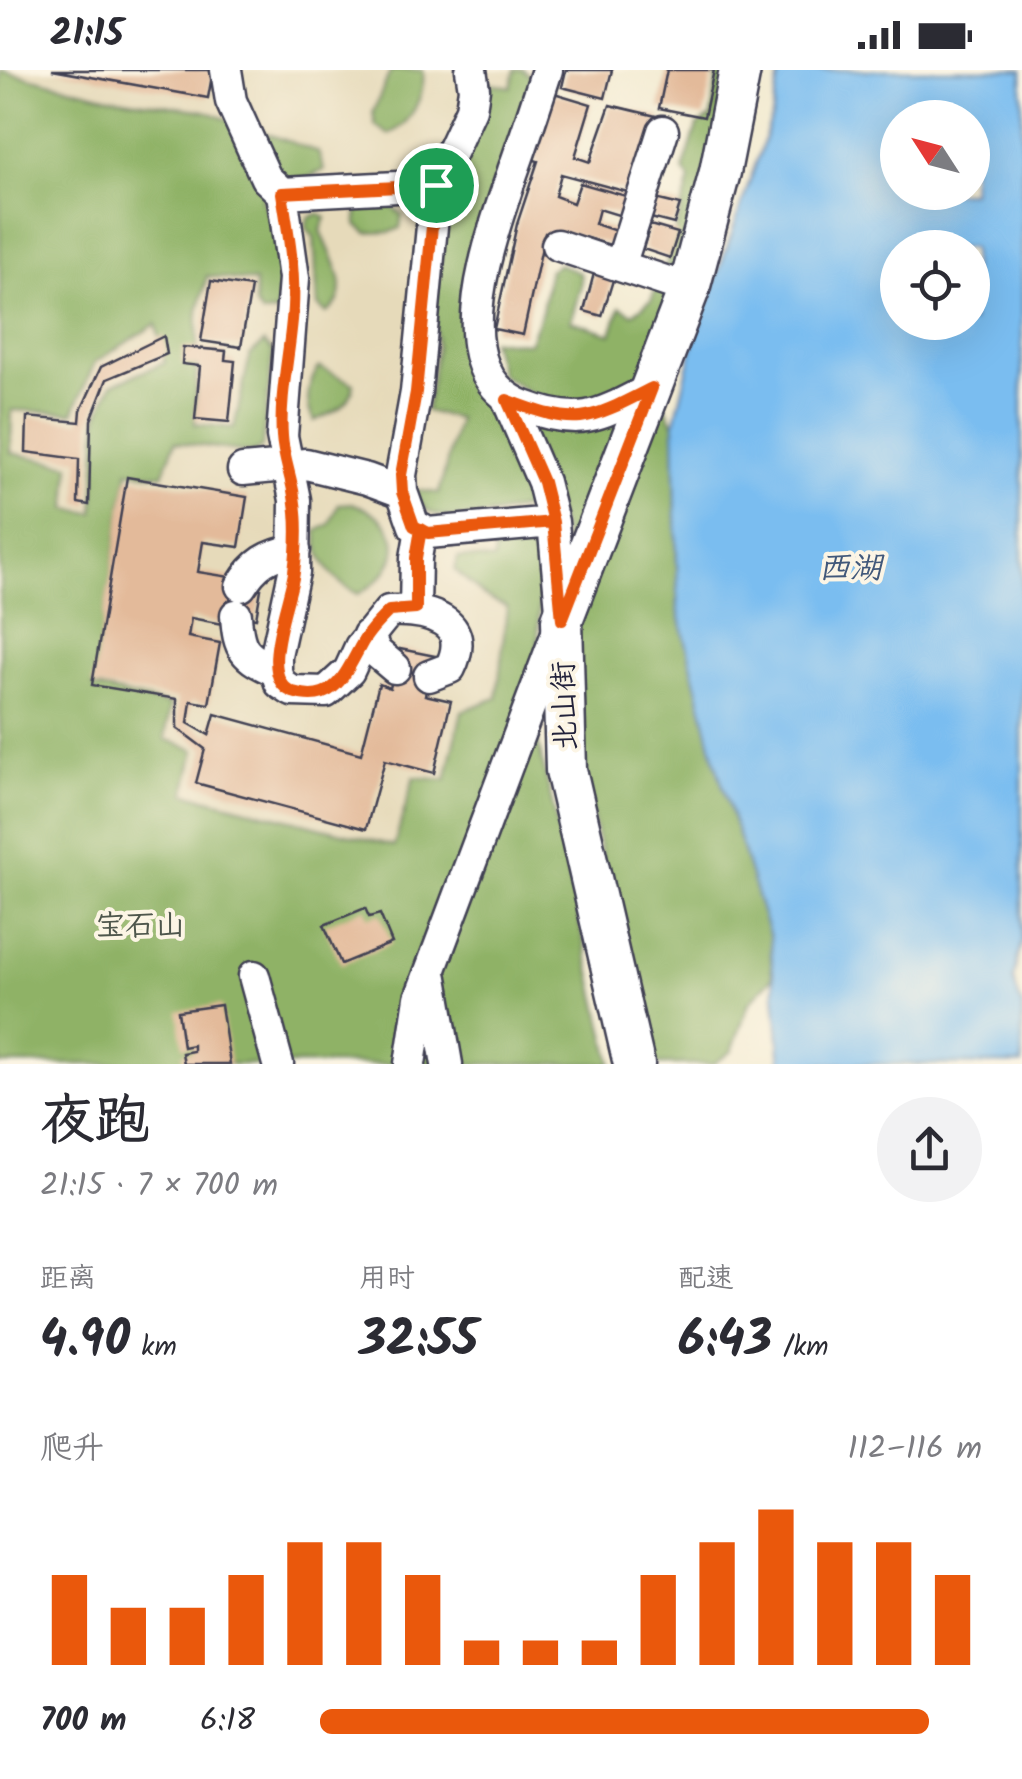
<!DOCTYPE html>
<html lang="zh">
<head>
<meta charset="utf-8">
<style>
	:root { --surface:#fff; --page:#f2f2f3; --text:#2b2b33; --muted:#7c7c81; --accent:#ea580c }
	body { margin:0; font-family:Kalam,"LXGW WenKai TC",sans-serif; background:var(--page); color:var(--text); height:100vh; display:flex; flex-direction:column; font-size:38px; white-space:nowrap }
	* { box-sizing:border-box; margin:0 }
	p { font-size:32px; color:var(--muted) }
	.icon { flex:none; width:55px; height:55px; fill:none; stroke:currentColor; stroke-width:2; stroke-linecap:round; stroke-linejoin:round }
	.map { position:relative; height:994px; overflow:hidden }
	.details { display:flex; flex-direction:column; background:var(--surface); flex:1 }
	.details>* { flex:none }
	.needle { width:65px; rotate:306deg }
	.fabs { position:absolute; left:880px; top:30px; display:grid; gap:20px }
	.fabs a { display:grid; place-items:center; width:110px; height:110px; border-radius:50%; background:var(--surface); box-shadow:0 10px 40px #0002; font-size:50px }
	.pin { position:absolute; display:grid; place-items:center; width:85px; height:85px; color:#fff; margin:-42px; border:5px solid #fff; border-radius:50%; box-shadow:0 2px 10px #0007 }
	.round { display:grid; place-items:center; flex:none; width:105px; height:105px; border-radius:52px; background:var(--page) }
	.head { display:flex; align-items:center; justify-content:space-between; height:170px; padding:0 40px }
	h1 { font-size:55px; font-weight:800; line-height:75px }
	.metrics { display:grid; grid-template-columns:repeat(3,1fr); gap:15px; height:170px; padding:10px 40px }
	.metrics div { display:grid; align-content:center }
	.metrics b { font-size:50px; font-weight:800 }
	.metrics small { font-size:28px; font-weight:400 }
	.metrics p { font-size:28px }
	.chart { height:280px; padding:20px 40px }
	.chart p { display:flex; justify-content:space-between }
	.chart svg { width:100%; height:180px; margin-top:10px; stroke:var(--accent); stroke-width:6 }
	ul { padding:0 40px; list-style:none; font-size:32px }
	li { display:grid; grid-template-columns:160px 120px 1fr; align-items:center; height:75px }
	li i { height:25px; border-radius:12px; background:var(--accent) }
	.status { display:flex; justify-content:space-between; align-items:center; height:70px; padding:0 50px; background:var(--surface); direction:ltr }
	.status svg { height:28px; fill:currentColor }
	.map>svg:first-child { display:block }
</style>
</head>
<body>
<div class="status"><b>21:15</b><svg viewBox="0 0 49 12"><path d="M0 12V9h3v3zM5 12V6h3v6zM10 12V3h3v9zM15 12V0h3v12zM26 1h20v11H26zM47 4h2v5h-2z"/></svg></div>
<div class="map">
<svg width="1022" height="994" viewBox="0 0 1022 994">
	<rect width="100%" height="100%" fill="#fcf5e5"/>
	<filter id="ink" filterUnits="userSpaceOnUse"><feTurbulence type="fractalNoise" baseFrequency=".01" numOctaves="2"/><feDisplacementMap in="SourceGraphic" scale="20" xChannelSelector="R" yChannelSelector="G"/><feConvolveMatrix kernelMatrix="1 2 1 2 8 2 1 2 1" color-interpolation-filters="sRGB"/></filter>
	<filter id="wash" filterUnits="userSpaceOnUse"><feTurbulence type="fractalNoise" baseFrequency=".0048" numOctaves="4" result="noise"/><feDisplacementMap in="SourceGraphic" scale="40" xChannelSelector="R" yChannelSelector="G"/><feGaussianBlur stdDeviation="2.25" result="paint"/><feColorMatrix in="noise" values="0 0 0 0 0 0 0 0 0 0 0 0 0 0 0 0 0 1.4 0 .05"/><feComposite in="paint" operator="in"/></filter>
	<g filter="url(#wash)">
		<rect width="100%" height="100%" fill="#f3ebd2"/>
		<path fill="#e6daba" d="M6 0H535L470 284 500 353 533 413 541 469 497 628 462 641 446 711 414 707 394 776 185 723 165 669 93 617 120 447 67 439 11 383 12 340 73 342 95 292 156 253 261 128 324 100 318 82 205 41 109 27Z"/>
		<path fill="#8fb266" stroke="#586a50" stroke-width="2.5" fill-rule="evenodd" d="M0 0 110 27 205 41 318 82 324 100 261 129C281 161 284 206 277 243L262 244 255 235V212L207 206 198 242 195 354 234 358 250 285 264 273 273 281 262 377 253 383 175 372 163 405 128 401 93 617 170 635 165 669 195 680 185 723 394 776 414 707 446 710 462 641 497 628 507 537 484 526 455 500 458 487 494 490 495 473 532 464 541 469 536 663 612 994H0ZM156 254 165 293 112 314 98 346 94 443 67 439 70 395 11 383 12 340 73 343 95 292Z
			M391 0H423C426 23 411 56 388 64L375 55 373 42Z
			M515 0H523L534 9 470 284 500 353 533 413V435C510 443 448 455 427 440 421 436 418 427 414 420L439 423 458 349 426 341 437 278 434 233 450 123 460 85 485 12 511 17Z
			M718 0H741L644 306 607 328 552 337 500 304 491 270 529 273 542 241 549 200 559 194 580 203 581 214 571 251 611 264 620 237 633 244 651 230 665 199 690 109 683 100 697 56 711 47Z
			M390 135 402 145 400 158 391 162 367 163 357 155V139Z
			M318 144 326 148 321 160C330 187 358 223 326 243L318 236 314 167 306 158 308 148Z
			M319 297 354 314C351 337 334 342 314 351 303 332 308 314 319 297Z
			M666 337 674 355 678 539 715 691 770 867 772 908 749 933 732 981 713 994H649L575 669 573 543 651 347Z
			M634 341 570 484 528 353Z
			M352 433C408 452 408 496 358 524 333 512 316 490 317 461L330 454 339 434Z"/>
		<path fill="#7abdf0" stroke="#4e7096" stroke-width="2.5" fill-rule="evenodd" d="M780 0H1022V870L1013 909 1022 937V994H781L770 867 715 691 678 539 674 355 694 272 772 47ZM898 48H972V122H898ZM898 178H972V252H898Z"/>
		<g id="blocks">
			<path fill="#e3ba9a" d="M52 0H213L208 28Z
				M566 0H612L605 28 562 17Z
				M667 0H714L704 47 659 38Z
				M554 23 591 34 575 87 590 92 610 35 660 47 635 124 561 104 555 126 573 133 580 113 633 128 628 148 599 139 595 154 619 162 614 176 565 162 563 168 545 163 523 265 494 259 517 154 538 91 531 89Z
				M643 126 680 135 674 154 639 145Z
				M650 155 678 163 670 188 643 179Z
				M597 192 617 197 602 246 584 241Z
				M211 211 251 217 241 277 201 271Z
				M164 266 167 284 107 309 91 350 89 435 78 433 79 389 26 382 27 347 80 352 81 340 101 297Z
				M183 277 226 281 225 290 235 291 229 352 195 349 200 296 182 294Z
				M127 407 247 427 239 477 203 472 198 502 230 507 229 514 261 519 256 548 224 543 222 554 191 548 188 567 220 573 209 634 191 631 188 653 209 665 215 644 361 684 379 614 390 618 400 579 435 586 425 625 451 631 434 703 385 690 366 759 196 713 205 679 177 658V629L92 615Z
				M365 838 369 847 380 844 392 873 341 894 324 855Z
				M221 935 230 994H184L182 983 193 981V975L183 977 178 941Z"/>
		</g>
	</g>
	<g filter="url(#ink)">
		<use href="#blocks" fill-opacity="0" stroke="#414052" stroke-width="2.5"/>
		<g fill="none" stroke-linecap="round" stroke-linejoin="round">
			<defs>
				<path id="minor" d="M226 0 231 31 250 73 266 108 282 123 294 208 282 366 295 430 294 502 276 585V601L280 613 292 621 326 622 349 601 360 577 389 541C427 539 474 550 450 598L429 606
					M471 0 474 19 471 39 436 115 416 322 401 405 402 422 414 456 428 463 553 452
					M547 0C536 34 525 68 513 101 493 163 437 302 524 336 582 358 600 345 652 318
					M282 123 436 115
					M557 175 689 219
					M620 196 663 61
					M243 400 306 394 367 409 402 422
					M241 516C255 493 268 485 295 480
					M415 539 416 488 421 459
					M236 545C238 580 244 587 276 601
					M368 565 376 582 395 598
					M254 906 278 994
					M432 908 447 994
					M410 994 420 928 562 550 553 452 543 412 507 329"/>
				<path id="major" d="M634 994 566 700 562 550 689 219 720 102 740 0"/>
			</defs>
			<use href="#minor" stroke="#414052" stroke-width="35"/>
			<use href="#major" stroke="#414052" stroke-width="45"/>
			<use href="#minor" stroke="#fff" stroke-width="30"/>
			<use href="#major" stroke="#fff" stroke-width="40"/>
		</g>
	</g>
	<g fill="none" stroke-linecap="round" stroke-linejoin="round" filter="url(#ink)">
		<defs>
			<path id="route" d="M436 115 282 123C288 161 295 199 293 237 291 278 279 325 282 366 283 386 291 406 294 426 298 449 297 479 294 502 291 530 256 609 293 622 334 635 345 604 360 577 367 563 378 552 389 541L416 539V488L421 459 428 463 553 452 562 550 652 318C586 352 578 357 507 330L543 412 553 452 428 463 414 456 402 422 401 405 416 322 436 115"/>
		</defs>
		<use href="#route" stroke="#fff" stroke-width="20"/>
		<use href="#route" stroke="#ea580c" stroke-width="12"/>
	</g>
	<g text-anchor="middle" stroke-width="8" stroke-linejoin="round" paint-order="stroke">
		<g font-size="30" fill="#22223b" stroke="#fcf5e5">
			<text transform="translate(564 636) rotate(-92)" y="10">北山街</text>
		</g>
		<g font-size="30" fill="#4e564c" stroke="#fcf5e5">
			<text x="140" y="865">宝石山</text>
		</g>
		<g font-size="32" font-style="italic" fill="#41587a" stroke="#fcf5e5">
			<text x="850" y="508">西湖</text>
		</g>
	</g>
</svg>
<div class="fabs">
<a><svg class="needle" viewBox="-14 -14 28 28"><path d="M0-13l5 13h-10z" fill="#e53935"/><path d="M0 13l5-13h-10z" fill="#7c7c81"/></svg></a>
<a><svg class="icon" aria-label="locate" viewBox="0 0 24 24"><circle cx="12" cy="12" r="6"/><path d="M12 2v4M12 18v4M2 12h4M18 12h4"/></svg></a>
</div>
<div class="pin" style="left:436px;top:115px;background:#1e9e55"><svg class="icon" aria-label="arrive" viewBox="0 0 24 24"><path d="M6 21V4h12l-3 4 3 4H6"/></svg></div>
</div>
<section class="details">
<div class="head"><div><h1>夜跑</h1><p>21:15 · 7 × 700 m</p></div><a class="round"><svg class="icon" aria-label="share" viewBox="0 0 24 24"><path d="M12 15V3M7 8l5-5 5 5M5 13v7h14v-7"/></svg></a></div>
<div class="metrics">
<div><p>距离</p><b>4.90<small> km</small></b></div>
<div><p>用时</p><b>32:55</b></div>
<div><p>配速</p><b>6:43<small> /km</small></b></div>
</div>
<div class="chart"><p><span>爬升</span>112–116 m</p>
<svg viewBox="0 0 160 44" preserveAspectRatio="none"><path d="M5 44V22M15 44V30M25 44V30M35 44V22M45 44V14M55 44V14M65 44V22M75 44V38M85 44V38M95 44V38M105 44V22M115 44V14M125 44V6M135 44V14M145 44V14M155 44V22"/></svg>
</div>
<ul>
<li><b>700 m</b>6:18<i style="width:92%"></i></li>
</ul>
</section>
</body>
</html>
